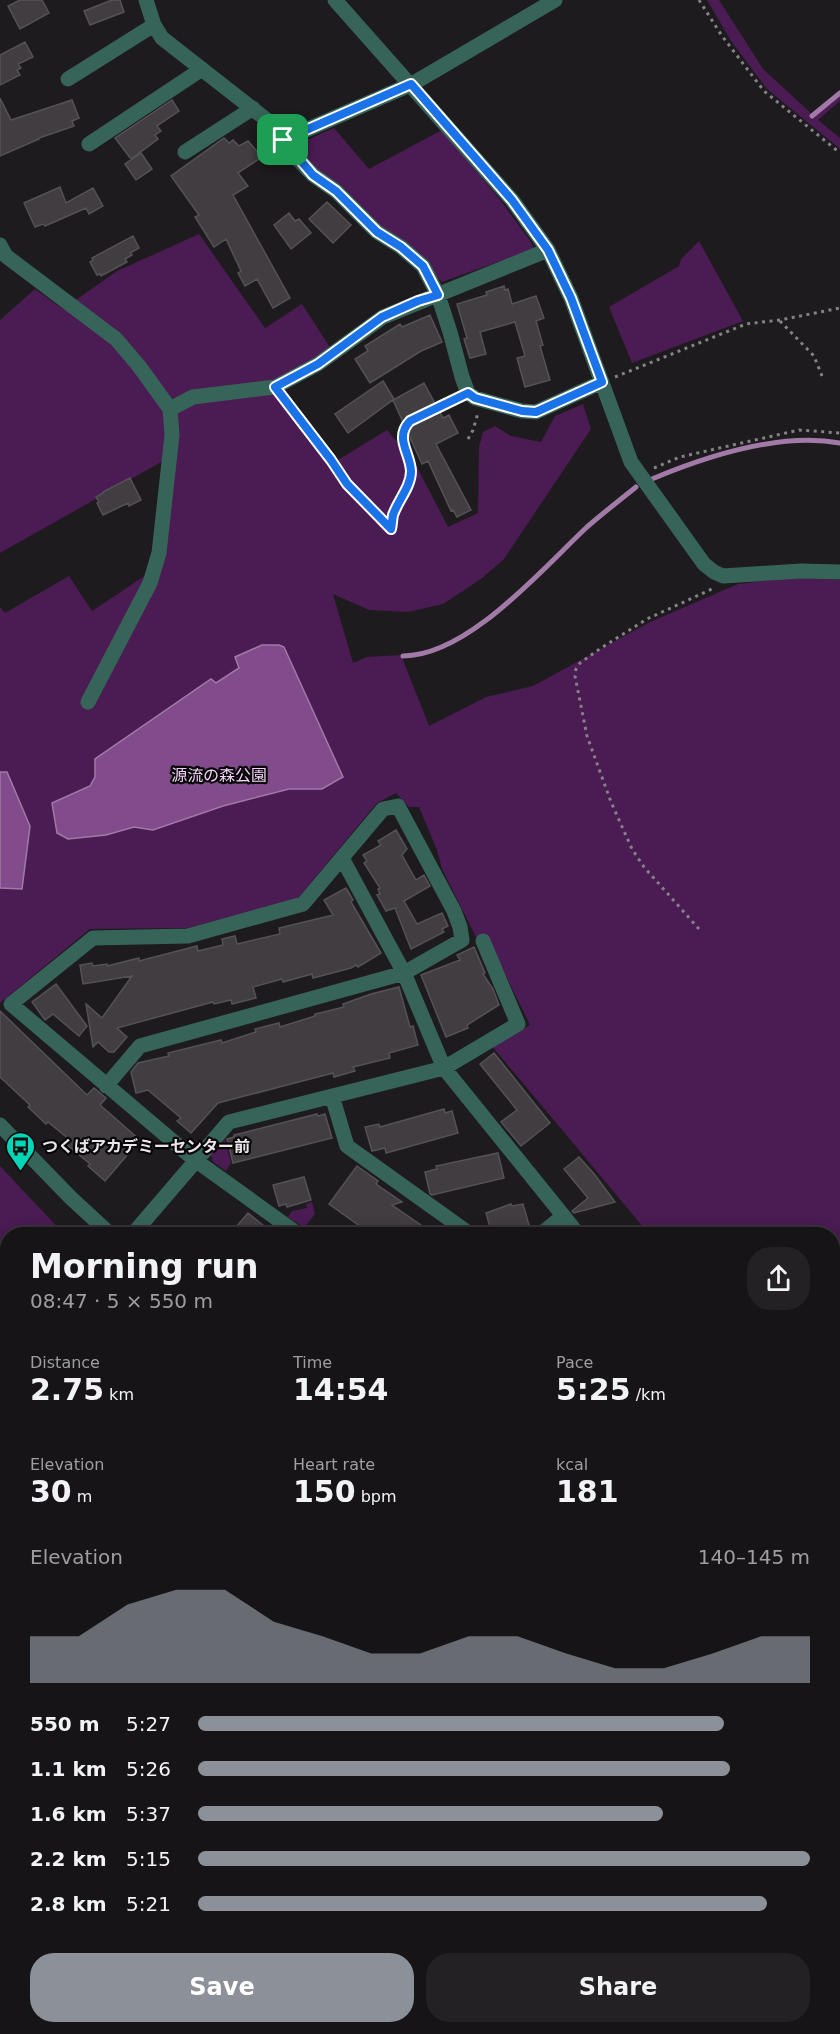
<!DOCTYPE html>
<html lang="en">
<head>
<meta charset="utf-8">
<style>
	:root { --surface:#161417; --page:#232124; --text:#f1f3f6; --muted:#9e9ea1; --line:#353336; --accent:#8c9099 }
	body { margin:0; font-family:"DejaVu Sans","Noto Sans JP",sans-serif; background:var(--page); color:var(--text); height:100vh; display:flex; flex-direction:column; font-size:22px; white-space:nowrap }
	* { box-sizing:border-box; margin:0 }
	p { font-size:20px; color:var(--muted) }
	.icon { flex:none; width:33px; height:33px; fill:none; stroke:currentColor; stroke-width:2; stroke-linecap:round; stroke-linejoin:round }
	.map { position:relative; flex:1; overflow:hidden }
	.panel { position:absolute; left:0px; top:1227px; width:840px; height:807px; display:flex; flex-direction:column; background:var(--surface); border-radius:24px 24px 0 0; box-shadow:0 3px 15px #0003,0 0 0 2px var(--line) }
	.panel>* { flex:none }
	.pin { position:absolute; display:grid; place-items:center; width:51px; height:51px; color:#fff; margin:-26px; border-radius:12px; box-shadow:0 3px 9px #0006 }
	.round { display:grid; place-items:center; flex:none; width:63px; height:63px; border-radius:24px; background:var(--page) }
	.summary { display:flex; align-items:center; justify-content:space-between; height:102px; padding:0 30px }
	h1 { font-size:33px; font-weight:800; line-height:45px }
	.stats { display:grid; grid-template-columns:repeat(3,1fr); gap:9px; height:102px; padding:6px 30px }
	.stats div { display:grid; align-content:center }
	.stats b { font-size:30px; font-weight:800 }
	.stats small { font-size:16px; font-weight:400 }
	.stats p { font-size:16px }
	.chart { height:168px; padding:12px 30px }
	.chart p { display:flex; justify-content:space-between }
	.chart svg { width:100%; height:108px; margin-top:6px; fill:var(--accent); opacity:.7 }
	.primary-button { display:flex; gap:12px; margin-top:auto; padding:12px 30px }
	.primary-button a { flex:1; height:69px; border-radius:24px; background:var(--accent); color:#fff; font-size:24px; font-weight:800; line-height:69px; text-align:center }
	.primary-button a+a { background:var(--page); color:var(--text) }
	ul { padding:0 30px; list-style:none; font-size:20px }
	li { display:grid; grid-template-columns:96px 72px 1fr; align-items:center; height:45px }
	li i { height:15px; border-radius:8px; background:var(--accent) }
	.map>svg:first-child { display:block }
</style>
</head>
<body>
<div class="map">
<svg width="840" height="2034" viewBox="0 0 840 2034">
	<rect width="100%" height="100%" fill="#1e1b1f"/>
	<path fill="#4b1b53" d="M707 0H719L763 69 814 116 840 96V101L818 120 840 138V149L767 89 731 41Z
		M334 128 369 169 442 130 501 201 531 242 534 249 442 282 381 227 340 184 322 175 296 151 300 143Z
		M199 234 265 328 302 304 331 349 275 382 338 460 387 430 415 463 448 527 478 513 479 447 483 432 495 426 511 436 541 442 555 416 583 404 591 429 504 559 481 579 443 604 408 612 369 610 333 594 353 663 367 657 401 655 429 726 486 697 533 686 650 622 738 584 790 578 840 580V1263L833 1276 832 1234H649L491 1045 530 1025 487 937 478 941 442 869 437 850 419 807H409L396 793 377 803 298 898 188 928 90 929 0 1003V607L5 613 69 576 92 611 149 573 155 539 163 461 0 553V320L35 289 63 309 117 271Z
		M699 241 743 321 632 363 609 307 679 266 681 259Z
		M225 1139 231 1163 226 1171 213 1162 211 1155Z
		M0 1166 64 1234H8L7 1355 0 1364Z
		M312 1202 315 1214 304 1228 288 1217 292 1211 307 1208 306 1204Z
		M7 1394 8 1525 4 1528 8 1534V1863L0 1867V1400Z"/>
	<path fill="#824b8b" stroke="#a17aa8" stroke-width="1.5" d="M262 645H279L284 647 343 777 322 789H289L223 806 153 830 134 827 106 835 68 839 57 833 52 803 90 786 95 777V759L211 679 216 683 239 668 235 657Z
		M0 772H7L30 826 22 889 0 888Z"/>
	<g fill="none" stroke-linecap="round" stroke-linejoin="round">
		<path stroke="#a17aa8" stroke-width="5" d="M812 116 840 93
			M652 479C707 456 780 432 840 443
			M403 656C468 656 542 569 587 527 603 513 620 500 636 487"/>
	</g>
	<path fill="#413d41" stroke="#555256" stroke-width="1.5" d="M20 0H42L49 13 20 29 8 6Z
		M112 0H120L124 12 90 25 84 11Z
		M25 42 33 57 18 64 21 68 17 70 20 75 0 85V55Z
		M0 98 11 120 72 100 79 118 72 121 74 126 39 138V139L0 156Z
		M172 100 179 111 157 126 161 131 155 135 158 139 131 159 115 138Z
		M224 138 229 143 233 140 239 146 248 141 262 157 238 173 248 186 233 195 290 298 273 308 257 279 245 286 238 273 241 271 226 239 214 247 195 217 199 215 171 176Z
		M141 153 152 169 136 180 125 164Z
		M60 187 66 203 93 188 103 206 89 214 86 208 45 226 43 224 35 227 24 203Z
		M327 202 351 225 333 243 309 219Z
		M289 213 295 221 299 219 311 233 291 249 274 225Z
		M133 236 139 248 130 253 132 255 125 259 127 262 101 276 100 274 97 275 90 262 93 260 92 258Z
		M504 286 505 290 508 289 512 304 536 296 544 318 536 321 543 345 540 346 550 380 525 387 517 358 525 356 515 322 480 332 486 354 470 358 464 339 467 338 457 304 487 295 486 292Z
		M430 315 442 342 421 351 370 383 355 359 368 351 365 346 400 324 402 327Z
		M383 381 394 399 348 433 335 414Z
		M424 383 443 418 449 415 458 433 436 444 471 510 457 517 453 510 451 511 428 461 422 464 393 400Z
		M130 478 141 500 129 506 128 503 103 515 97 503 99 502 96 497 103 493V492Z
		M396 830 407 849 402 855 416 880 424 875 430 886 404 901 417 924 442 913 448 926 442 929 444 932 411 949 395 908 386 911 377 895 380 894 378 889 380 888 364 863 367 861 363 855 381 845 378 841Z
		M346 888 353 900 351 902 381 953 358 967 356 965 351 968 313 978 312 974 283 982 282 979 253 987 256 998 232 1004 231 1000 214 1004 213 1002 117 1028 127 1037 114 1052H109L98 1042 93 1047 86 1004 102 1018 132 976 83 984 80 965 92 963 93 966 107 964V966L139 958V961L197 946 198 951 223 945 222 939 235 936 237 944 280 934 279 928 333 915 324 900Z
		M474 947 485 973 483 974 493 989 499 1005 467 1025 468 1028 446 1037 421 975 460 960 457 955Z
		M56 984 87 1026 79 1036 53 1014 45 1020 32 1002Z
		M399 987 410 1027 413 1026 418 1045 389 1053 390 1058 353 1067 355 1071 334 1077 333 1073 218 1103 191 1133 177 1121 181 1118 148 1090 136 1093 131 1072 138 1063 169 1056 168 1053 221 1040 222 1043 256 1032 255 1029 279 1023 280 1027 315 1016V1014L344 1007 343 1004 371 994Z
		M0 1011 87 1095 94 1088 106 1098 100 1105 140 1140 105 1181 88 1166 90 1164 66 1144 70 1140 48 1122 46 1124 28 1107 30 1105 0 1077Z
		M494 1053 550 1123 521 1146 501 1122 517 1110 480 1064Z
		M444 1109 445 1113 452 1111 458 1133 386 1153 385 1148 372 1151 365 1127 379 1124 380 1127Z
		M317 1114 318 1116 325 1114 332 1138 233 1163 227 1139 234 1137V1135Z
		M498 1153 504 1178 432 1195 430 1194 425 1172 437 1169 436 1166Z
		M579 1157 595 1175 615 1202 574 1213 572 1211 588 1198 564 1169Z
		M357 1166 378 1181 376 1184 402 1202 392 1205 434 1234H371L329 1204Z
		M304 1177 311 1200 287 1207 286 1204 279 1206 273 1185Z
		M511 1204 512 1206 523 1204 529 1225 492 1234 486 1213Z
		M248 1213 274 1234H230Z"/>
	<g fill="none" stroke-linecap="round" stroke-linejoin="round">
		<path stroke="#858286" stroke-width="3" stroke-dasharray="3 4.5" stroke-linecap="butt" d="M699 0 722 36 764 91 840 153
			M780 321 814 356 822 376
			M615 377 746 324 780 320 840 308
			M283 399 331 460 347 484 391 529 394 514 408 486 411 471 403 439 404 428 410 421 455 399
			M468 439 473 430 478 413
			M654 468 680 457 799 430 840 433
			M699 929 644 867 632 849 611 802 587 736 575 676 576 669 580 663 601 648 647 619 712 589
			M708 2026 722 2034"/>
		<path stroke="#376459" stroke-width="15" d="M146 0 154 25 162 38 272 124 295 156 313 175 336 191 377 232 401 247 423 266 438 295 450 332 462 377 468 393 475 398 522 411 536 412 602 382
			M335 0 512 200 548 250 571 298 631 462 704 564 714 572 723 576 801 571 840 572
			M68 79 154 25
			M283 140 412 84 555 0
			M89 144 202 69
			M185 152 253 108
			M0 245 6 256 116 339 139 366 170 409 172 435 159 553 150 583 88 702
			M170 409 193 397 275 387 318 364 383 317 548 250
			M342 858 404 973 444 1068 578 1234
			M106 1086 140 1046 404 973 462 940 460 927 454 911 398 806 383 809 303 904 188 936 93 938 11 1004 195 1160 298 1234
			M332 1096 347 1146 470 1234
			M0 1125 71 1198 110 1234
			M133 1234 229 1122 444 1068 518 1024 483 941
			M541 1234 563 1216
			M832 1333 840 1338
			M0 1391 8 1385
			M0 1405 8 1414
			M832 1451 840 1438
			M832 1676 840 1680
			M0 1876 8 1872
			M832 1982 840 1971
			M0 1986 8 1997
			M26 2026 31 2034
			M427 2026 441 2034
			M138 2034 151 2026
			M340 2034 344 2026
			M451 2034 455 2026
			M797 2034 802 2026"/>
		<path stroke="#47ac97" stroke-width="15" d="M832 1669 840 1656
			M832 1727 840 1714
			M631 2034 635 2026
			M662 2034 666 2026"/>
	</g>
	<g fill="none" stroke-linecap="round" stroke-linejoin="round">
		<defs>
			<path id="route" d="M411 84 512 200 548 250 571 298 602 382 536 412 522 411 475 398 468 393 410 421C394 438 410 452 411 471 411 487 398 500 393 515 392 520 392 525 391 529L347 484 331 460 275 387 318 364 382 317 418 301 438 295 423 266 401 247 377 232 336 191 313 175 283 140Z"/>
		</defs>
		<use href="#route" stroke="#fff" stroke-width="12"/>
		<use href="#route" stroke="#1a73e8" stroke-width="8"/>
	</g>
	<defs>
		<symbol id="bus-pin" viewBox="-11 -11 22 30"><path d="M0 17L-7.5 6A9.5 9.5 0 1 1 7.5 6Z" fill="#03d5b6" stroke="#080608"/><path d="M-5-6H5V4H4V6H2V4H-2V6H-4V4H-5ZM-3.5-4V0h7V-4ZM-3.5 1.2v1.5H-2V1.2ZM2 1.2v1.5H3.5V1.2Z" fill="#111"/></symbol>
	</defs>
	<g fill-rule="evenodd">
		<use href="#bus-pin" x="4" y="1130" width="33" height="45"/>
	</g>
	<g text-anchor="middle" stroke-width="4.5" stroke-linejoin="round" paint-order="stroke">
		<g font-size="16" fill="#f2d3f7" stroke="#080608">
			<text x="219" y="781">源流の森公園</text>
		</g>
		<g font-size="16" font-weight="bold" fill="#e9e7ea" stroke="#080608" text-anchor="start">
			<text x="42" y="1152">つくばアカデミーセンター前</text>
		</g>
	</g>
</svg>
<div class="pin" style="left:283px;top:140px;background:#1e9e55"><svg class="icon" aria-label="arrive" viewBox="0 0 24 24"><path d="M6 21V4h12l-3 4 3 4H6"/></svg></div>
<section class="panel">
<div class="summary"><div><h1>Morning run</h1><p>08:47 · 5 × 550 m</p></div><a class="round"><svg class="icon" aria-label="share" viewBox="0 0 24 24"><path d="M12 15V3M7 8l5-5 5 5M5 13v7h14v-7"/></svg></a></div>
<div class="stats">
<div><p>Distance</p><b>2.75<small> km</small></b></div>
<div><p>Time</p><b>14:54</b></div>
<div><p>Pace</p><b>5:25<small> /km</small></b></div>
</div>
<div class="stats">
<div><p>Elevation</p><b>30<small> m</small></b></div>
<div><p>Heart rate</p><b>150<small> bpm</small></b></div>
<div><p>kcal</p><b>181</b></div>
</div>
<div class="chart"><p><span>Elevation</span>140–145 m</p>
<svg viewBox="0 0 160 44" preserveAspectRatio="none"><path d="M0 44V25L10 25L20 12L30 6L40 6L50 19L60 25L70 32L80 32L90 25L100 25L110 32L120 38L130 38L140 32L150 25L160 25V44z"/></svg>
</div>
<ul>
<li><b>550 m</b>5:27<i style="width:86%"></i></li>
<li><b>1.1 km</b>5:26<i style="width:87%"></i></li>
<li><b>1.6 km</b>5:37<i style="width:76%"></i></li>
<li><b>2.2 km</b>5:15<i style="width:100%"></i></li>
<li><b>2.8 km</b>5:21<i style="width:93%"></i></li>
</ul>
<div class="primary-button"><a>Save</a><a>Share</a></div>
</section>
</div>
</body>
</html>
